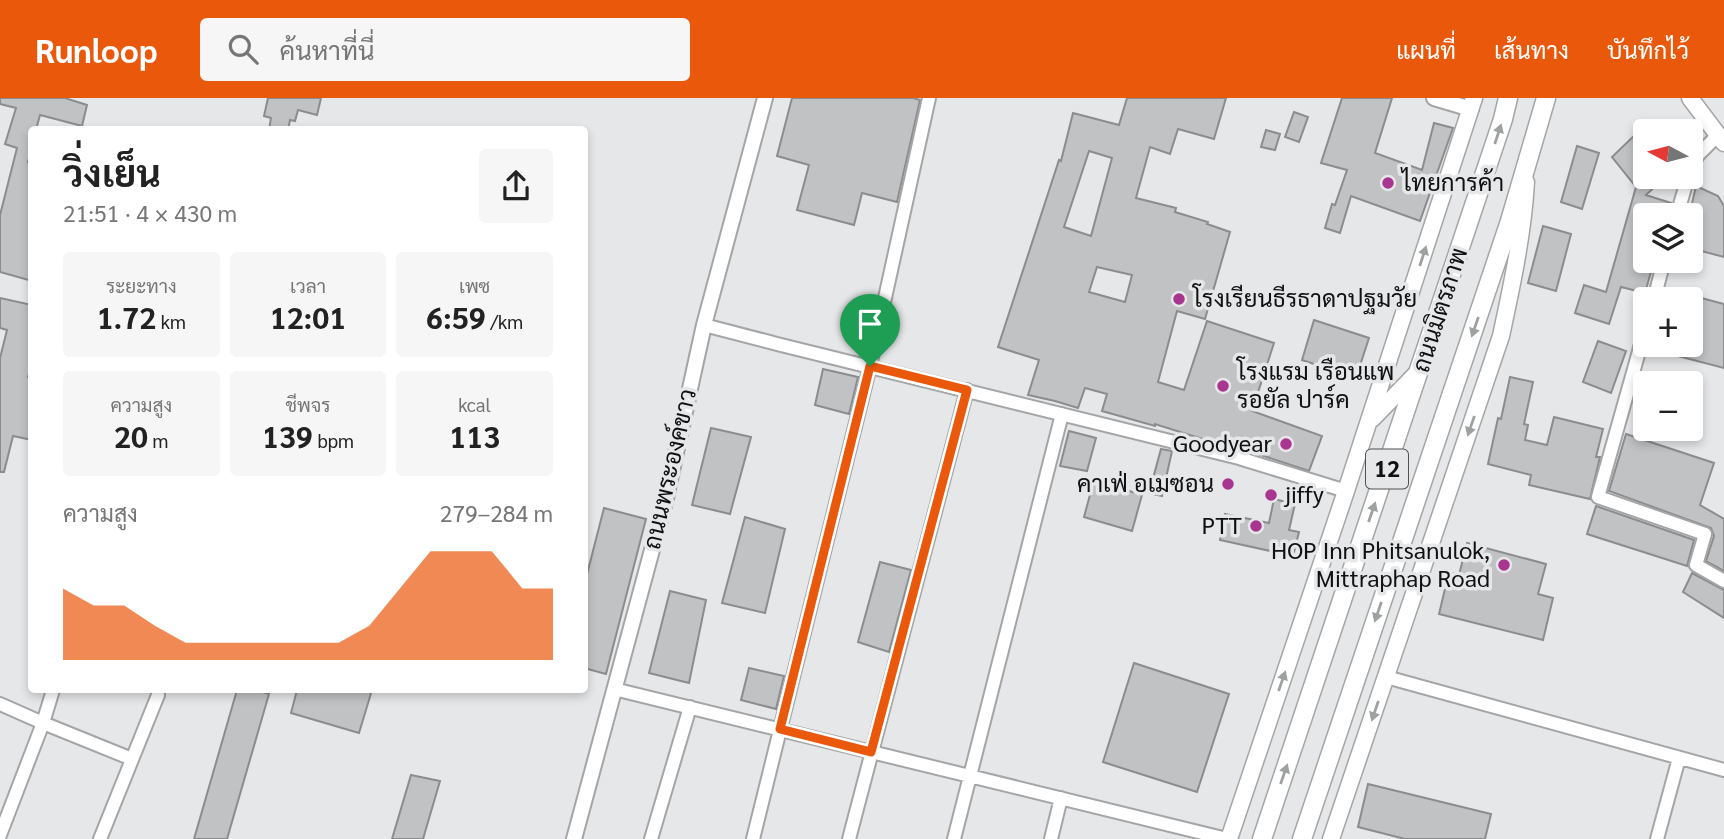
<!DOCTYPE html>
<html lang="th">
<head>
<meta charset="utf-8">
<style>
	:root { --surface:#fff; --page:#f6f6f6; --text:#222; --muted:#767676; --accent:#ea580c }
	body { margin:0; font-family:Georgia,Sarabun,serif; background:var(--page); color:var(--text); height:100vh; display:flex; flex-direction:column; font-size:26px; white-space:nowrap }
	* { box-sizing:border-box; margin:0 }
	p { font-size:23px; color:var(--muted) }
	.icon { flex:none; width:38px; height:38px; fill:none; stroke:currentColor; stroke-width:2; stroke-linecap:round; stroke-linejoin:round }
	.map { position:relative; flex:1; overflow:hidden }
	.drawer { position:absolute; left:28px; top:28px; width:560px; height:567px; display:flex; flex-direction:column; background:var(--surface); border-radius:7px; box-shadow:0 4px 10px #0003 }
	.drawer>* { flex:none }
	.needle { width:46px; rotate:277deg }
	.fabs { position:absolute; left:1633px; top:21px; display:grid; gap:14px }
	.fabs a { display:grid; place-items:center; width:70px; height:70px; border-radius:7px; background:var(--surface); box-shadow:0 4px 10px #0003; font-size:35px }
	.pin { position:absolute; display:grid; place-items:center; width:60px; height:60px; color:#fff; margin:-72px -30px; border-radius:50% 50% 50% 0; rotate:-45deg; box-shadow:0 0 7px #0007 }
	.pin .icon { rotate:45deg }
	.round { display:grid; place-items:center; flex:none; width:74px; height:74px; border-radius:7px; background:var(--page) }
	.headline { display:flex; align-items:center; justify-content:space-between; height:119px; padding:0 35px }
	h1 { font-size:38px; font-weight:700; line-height:52px }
	.stats { display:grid; grid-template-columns:repeat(3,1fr); gap:10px; height:119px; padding:7px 35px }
	.stats div { display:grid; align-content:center; border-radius:7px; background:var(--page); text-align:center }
	.stats b { font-size:30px; font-weight:700 }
	.stats small { font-size:19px; font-weight:400 }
	.stats p { font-size:19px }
	.chart { height:196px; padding:14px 35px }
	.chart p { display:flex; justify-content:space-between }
	.chart svg { width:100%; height:126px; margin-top:7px; fill:var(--accent); opacity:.7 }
	header { display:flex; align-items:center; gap:42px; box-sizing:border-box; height:98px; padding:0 35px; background:var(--accent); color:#fff }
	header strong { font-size:33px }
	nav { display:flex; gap:38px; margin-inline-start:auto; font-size:24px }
	.search { width:490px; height:63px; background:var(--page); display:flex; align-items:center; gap:18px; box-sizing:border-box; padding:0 24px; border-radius:7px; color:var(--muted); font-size:26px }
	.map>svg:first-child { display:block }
</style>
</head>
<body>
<header>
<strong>Runloop</strong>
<div class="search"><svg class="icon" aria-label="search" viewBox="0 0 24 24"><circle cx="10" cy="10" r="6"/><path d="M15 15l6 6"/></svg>ค้นหาที่นี่</div>
<nav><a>แผนที่</a><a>เส้นทาง</a><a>บันทึกไว้</a></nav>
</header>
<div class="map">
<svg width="1724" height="741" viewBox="0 0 1724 741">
	<rect width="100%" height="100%" fill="#e6e7e9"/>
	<path fill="#c1c2c4" stroke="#8b8c8e" stroke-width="2" fill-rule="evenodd" d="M0 0H65L87 7 82 28 40 17 36 32H32V49L28 64 32 65V183L0 174V117L17 50 5 46 16 10 0 6Z
		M268 0H321L317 17 298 12 295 23 290 22 288 32H269L271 20 264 18Z
		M792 0H913L920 2 897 104 862 95 854 127 797 112 809 67 777 58Z
		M1127 0H1226L1214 41 1178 31 1170 56 1150 49 1136 100 1176 110 1175 114 1208 124 1207 126 1230 134 1205 221 1177 213 1158 284 1184 292 1207 223 1274 245 1252 313 1322 338 1309 373 1240 350V351L1212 344 1155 326V328L1102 313 1107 296 1085 290 1078 310 1055 303 1028 297 1039 262 998 249 1059 62 1061 63 1073 15 1119 27ZM1089 53 1112 60 1091 138 1064 129ZM1097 169 1132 177 1125 204 1089 194Z
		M1342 0H1392L1375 55 1422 72 1434 25 1453 30 1420 123 1351 98 1340 135 1325 130 1332 106 1335 107 1347 72 1321 65Z
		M1294 14 1308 19 1299 44 1285 39Z
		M1266 32 1280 36 1275 52 1261 49Z
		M1639 33 1645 41V79H1665L1646 97 1671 105 1668 117H1645V163H1654L1645 195 1621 189 1609 226 1575 215 1584 187 1606 194 1636 89 1612 59Z
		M1577 48 1599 55 1582 111 1561 104Z
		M1696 88 1718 98 1724 108V159L1690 150V117H1686L1688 110H1691Z
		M1543 128 1571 136 1556 193 1528 185Z
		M1690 197 1724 206V270L1674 257 1677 247H1690Z
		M0 200 32 207V266L28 279 32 280V342L13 338 4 374H0V260L7 232 0 230Z
		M1314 222 1369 240 1356 280 1302 262Z
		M1598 243 1626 253 1611 295 1583 284Z
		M823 271 858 279 849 316 815 307Z
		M1510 279 1533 284 1524 326 1528 327 1525 342 1547 347 1554 319 1603 331 1596 359H1600L1590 401 1529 387 1531 377 1488 366 1498 320 1501 321Z
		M711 330 751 339 730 416 692 407Z
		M1069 333 1096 340 1087 373 1060 368Z
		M1626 336 1714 365 1700 407 1724 421V473L1706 463 1714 438 1711 430 1609 393Z
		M1161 351 1172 353 1162 398 1149 395Z
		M1094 382 1142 397 1132 433 1084 419Z
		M1274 401 1295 406 1289 432 1299 434 1293 458 1220 442 1225 416 1269 425Z
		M1596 408 1694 442 1687 468 1587 436Z
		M604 410 646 421 606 576 584 570V488Z
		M745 419 785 431 765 515 722 505Z
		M1467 445 1546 466 1538 496 1553 500 1543 542 1439 516 1449 474 1459 477Z
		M880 464 911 472 889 554 858 544Z
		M1692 475 1724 492V520L1683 494Z
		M670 493 706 502 689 585 649 575Z
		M1134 565 1229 596 1197 694 1103 664Z
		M749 570 784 578 776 611 741 602Z
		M237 592H257L269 596 227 741H194Z
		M297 592H372L359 635 291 615Z
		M411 677 440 683 423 741H392Z
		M1368 686 1491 716 1485 741H1405L1358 729Z"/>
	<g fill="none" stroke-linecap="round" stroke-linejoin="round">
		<defs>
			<path id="minor" d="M1690 73 1698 57 1718 37
				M1677 117 1688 79
				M1654 201 1664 163
				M704 227 781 247 1239 360 1346 393
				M1645 232 1598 399 1705 436 1696 467 1724 483
				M1386 579 1724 672
				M614 591 1227 741
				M0 606 43 625 132 661
				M0 737 43 625 53 592
				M100 741 158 597
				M651 741 690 609
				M753 741 870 268 929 0
				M849 741 967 292
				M954 741 1062 316
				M1051 741 1061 700
				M1657 741 1679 660"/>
			<path id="tertiary" d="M1434 0 1471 11
				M574 741 666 400 704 227 765 0"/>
			<path id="secondary" d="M1690 0 1724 45
				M1372 321 1418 274
				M1229 741 1346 393 1474 0
				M1331 741 1501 238C1512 187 1523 136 1526 84"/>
			<path id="primary" d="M1262 741 1503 21 1508 0
				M1302 741 1510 123 1546 0"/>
		</defs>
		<use href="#minor" stroke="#a4a5a7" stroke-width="16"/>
		<use href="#tertiary" stroke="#a4a5a7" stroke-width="18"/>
		<use href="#secondary" stroke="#a4a5a7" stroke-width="19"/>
		<use href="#primary" stroke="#a4a5a7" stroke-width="21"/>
		<use href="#minor" stroke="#fff" stroke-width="12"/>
		<use href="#tertiary" stroke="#fff" stroke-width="14"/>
		<use href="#secondary" stroke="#fff" stroke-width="16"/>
		<use href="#primary" stroke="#fff" stroke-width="18"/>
	</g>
	<defs><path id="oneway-solid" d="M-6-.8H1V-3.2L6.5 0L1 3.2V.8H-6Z" transform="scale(1.75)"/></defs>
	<g fill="#9fa0a0">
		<use href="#oneway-solid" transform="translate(1498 36) rotate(-72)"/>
		<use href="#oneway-solid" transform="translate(1423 158) rotate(-72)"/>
		<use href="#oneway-solid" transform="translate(1475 229) rotate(109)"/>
		<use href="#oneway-solid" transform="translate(1471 328) rotate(109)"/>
		<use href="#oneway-solid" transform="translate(1372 414) rotate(-71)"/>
		<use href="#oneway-solid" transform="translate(1378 514) rotate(109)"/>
		<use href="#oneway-solid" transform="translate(1282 583) rotate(-71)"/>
		<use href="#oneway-solid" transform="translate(1375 613) rotate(109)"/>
		<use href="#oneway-solid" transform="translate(1284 676) rotate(-71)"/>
	</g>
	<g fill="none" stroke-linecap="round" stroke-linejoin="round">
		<defs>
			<path id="route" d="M870 268 967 292 871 654 780 631Z"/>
		</defs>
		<use href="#route" stroke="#fff" stroke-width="14"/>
		<use href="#route" stroke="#ea580c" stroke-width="9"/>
	</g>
	<g fill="#a8358f" stroke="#e6e7e9" stroke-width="2.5">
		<circle cx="1388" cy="85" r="7"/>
		<circle cx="1179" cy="201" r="7"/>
		<circle cx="1223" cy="288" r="7"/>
		<circle cx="1286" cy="346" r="7"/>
		<circle cx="1228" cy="386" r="7"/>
		<circle cx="1271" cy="397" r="7"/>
		<circle cx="1256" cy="428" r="7"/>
		<circle cx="1504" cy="467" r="7"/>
	</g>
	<g text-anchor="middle" stroke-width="7" stroke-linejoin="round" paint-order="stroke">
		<rect fill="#e6e7e9" stroke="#505152" stroke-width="2" x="1366" y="351.5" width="42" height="39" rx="5"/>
		<g font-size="23" font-weight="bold" fill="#101111">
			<text x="1387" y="379">12</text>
		</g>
		<g font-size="24" fill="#101111" stroke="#e6e7e9" text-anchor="start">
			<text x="1402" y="93">ไทยการค้า</text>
			<text x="1193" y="209">โรงเรียนธีรธาดาปฐมวัย</text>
			<text x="1237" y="282">โรงแรม เรือนแพ<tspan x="1237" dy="28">รอยัล ปาร์ค</tspan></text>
			<text x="1272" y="354" text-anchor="end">Goodyear</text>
			<text x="1214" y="394" text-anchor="end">คาเฟ่ อเมซอน</text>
			<text x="1285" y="405">jiffy</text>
			<text x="1242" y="436" text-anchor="end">PTT</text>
			<text x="1490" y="461" text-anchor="end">HOP Inn Phitsanulok,<tspan x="1490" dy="28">Mittraphap Road</tspan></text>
		</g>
		<g font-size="24" fill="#101111" stroke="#e6e7e9">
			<text transform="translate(1440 212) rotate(-72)" y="8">ถนนมิตรภาพ</text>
			<text transform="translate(670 371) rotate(-77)" y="8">ถนนพระองค์ขาว</text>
		</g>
	</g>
</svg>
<div class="fabs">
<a><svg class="needle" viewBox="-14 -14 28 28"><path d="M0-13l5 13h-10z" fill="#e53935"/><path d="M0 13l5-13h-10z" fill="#767676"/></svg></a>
<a><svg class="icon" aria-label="layers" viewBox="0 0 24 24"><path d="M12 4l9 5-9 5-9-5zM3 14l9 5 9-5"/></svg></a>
<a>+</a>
<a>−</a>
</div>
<div class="pin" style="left:870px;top:268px;background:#1e9e55"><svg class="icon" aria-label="arrive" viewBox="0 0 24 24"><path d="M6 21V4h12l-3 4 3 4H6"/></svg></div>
<section class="drawer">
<div class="headline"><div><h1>วิ่งเย็น</h1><p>21:51 · 4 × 430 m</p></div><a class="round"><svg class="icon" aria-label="share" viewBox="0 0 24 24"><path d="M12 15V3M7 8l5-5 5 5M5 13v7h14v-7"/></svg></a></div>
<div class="stats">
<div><p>ระยะทาง</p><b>1.72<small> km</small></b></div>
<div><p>เวลา</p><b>12:01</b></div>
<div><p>เพซ</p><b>6:59<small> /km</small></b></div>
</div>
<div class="stats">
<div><p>ความสูง</p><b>20<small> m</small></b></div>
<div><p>ชีพจร</p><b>139<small> bpm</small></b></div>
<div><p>kcal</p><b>113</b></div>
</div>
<div class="chart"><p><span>ความสูง</span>279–284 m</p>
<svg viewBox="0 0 160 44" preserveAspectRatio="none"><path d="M0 44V19L10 25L20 25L30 32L40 38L50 38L60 38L70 38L80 38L90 38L100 32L110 19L120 6L130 6L140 6L150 19L160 19V44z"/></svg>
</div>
</section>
</div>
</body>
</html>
